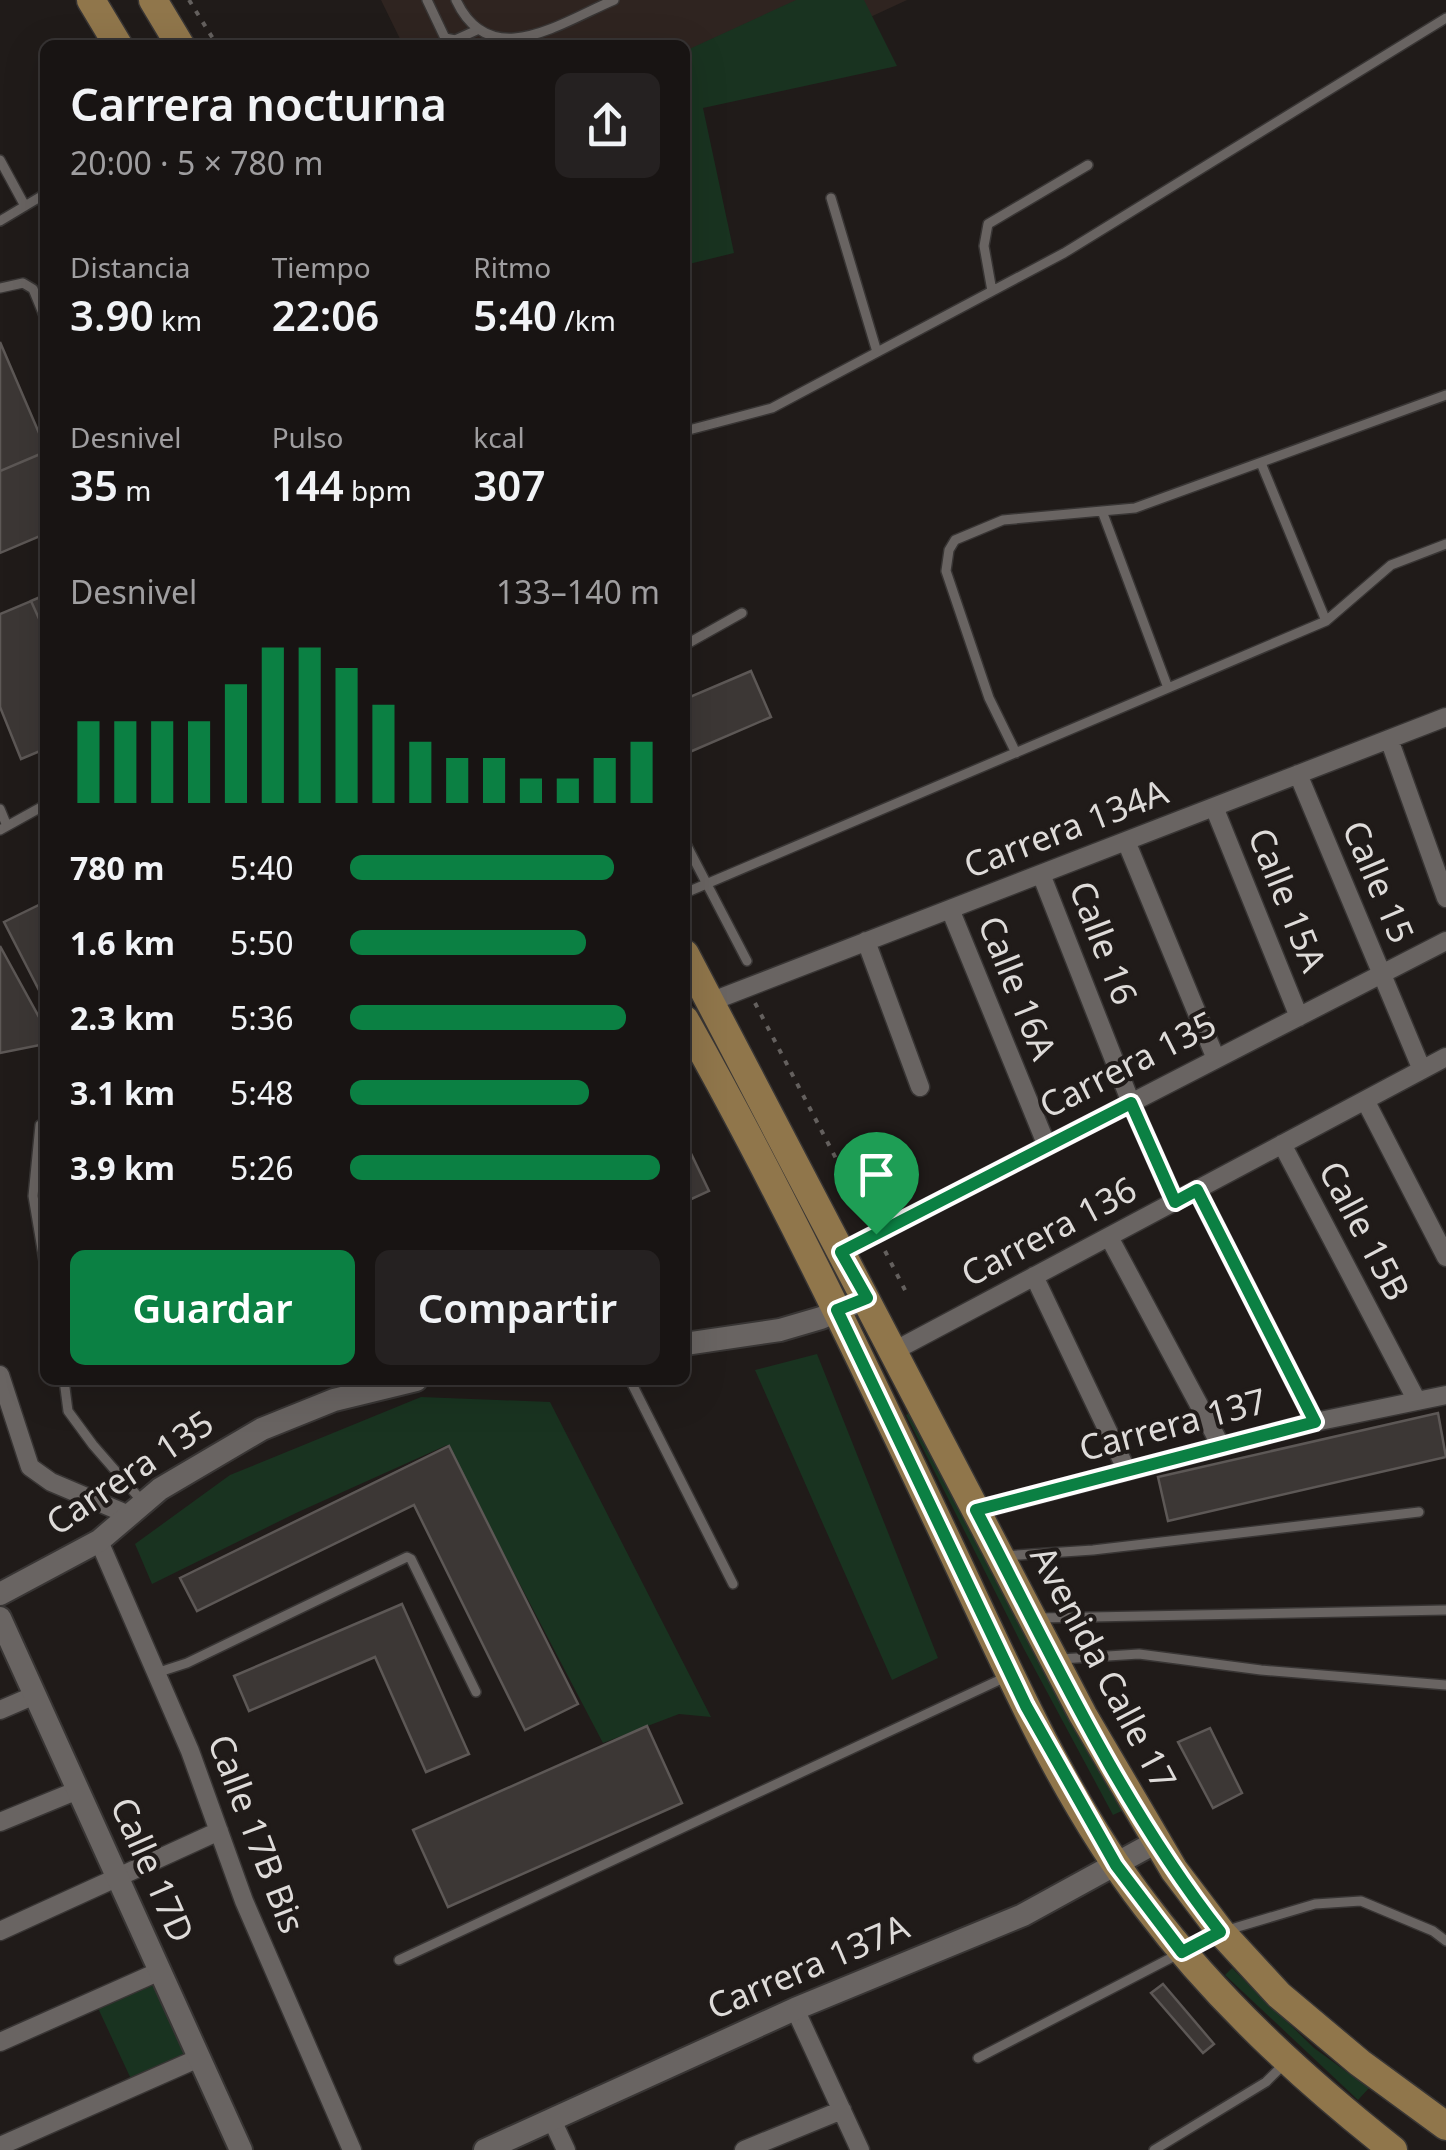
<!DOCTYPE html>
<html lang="es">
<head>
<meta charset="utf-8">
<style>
	:root { --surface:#181413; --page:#252121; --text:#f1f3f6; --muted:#9f9ea0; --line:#363333; --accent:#0b8043 }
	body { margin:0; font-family:"Noto Sans",sans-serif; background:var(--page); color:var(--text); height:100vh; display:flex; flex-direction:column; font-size:38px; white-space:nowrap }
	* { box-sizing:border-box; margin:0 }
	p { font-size:32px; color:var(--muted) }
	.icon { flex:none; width:55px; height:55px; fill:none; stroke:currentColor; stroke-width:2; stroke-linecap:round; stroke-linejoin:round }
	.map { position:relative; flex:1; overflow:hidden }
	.panel { position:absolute; left:40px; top:40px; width:650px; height:1345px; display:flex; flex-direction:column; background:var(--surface); border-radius:15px; box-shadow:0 10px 40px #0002,0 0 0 2px var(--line) }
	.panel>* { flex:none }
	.pin { position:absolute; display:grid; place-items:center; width:85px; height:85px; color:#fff; margin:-102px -42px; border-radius:50% 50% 50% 0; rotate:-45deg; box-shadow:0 0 10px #0007 }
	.pin .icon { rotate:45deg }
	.round { display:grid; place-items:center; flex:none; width:105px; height:105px; border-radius:15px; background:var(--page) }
	.headline { display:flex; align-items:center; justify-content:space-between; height:170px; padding:0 30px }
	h1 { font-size:45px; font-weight:600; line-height:75px }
	.figures { display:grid; grid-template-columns:repeat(3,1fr); gap:15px; height:170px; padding:10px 30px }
	.figures div { display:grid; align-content:center }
	.figures b { font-size:42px; font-weight:600 }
	.figures small { font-size:28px; font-weight:400 }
	.figures p { font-size:28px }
	.chart { height:280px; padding:20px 30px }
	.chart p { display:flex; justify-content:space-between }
	.chart svg { width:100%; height:180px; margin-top:10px; stroke:var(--accent); stroke-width:6 }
	.button { display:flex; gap:20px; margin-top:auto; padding:20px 30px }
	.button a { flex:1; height:115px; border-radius:15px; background:var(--accent); color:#fff; font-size:40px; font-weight:600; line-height:115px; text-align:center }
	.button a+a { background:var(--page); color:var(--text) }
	ul { padding:0 30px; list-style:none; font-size:32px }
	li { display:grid; grid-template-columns:160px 120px 1fr; align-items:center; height:75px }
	li i { height:25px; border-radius:12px; background:var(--accent) }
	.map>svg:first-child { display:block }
</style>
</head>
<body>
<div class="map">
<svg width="1446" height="2150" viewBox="0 0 1446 2150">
	<rect width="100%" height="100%" fill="#201b19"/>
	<path fill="#2f2420" d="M381 0H907L685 103V45H403Z"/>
	<path fill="#193320" d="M796 0H864L897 66 703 108 734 253 685 265V51Z
		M817 1354 938 1658 892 1680 755 1370Z
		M421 1397 550 1402 711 1717 679 1714 603 1743 447 1445 296 1513 152 1584 135 1544 230 1475Z
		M914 1410 1128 1808 1113 1815 1024 1649 906 1415Z
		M1232 1968 1314 2048 1369 2088 1358 2100 1225 1975Z
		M156 1980 190 2053 131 2079 97 2006Z"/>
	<path fill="#3c3735" stroke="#5d5856" stroke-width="2.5" d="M0 342 45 447V452L0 471Z
		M45 452V534L0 553V471Z
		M45 595V632L31 601Z
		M31 601 45 632V749L21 759 0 707V614Z
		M751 671 771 717 685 754V699Z
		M45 902V992L41 994 4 922Z
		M0 946 45 1028V1044L0 1053Z
		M685 1141 709 1191 685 1202Z
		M1438 1413 1446 1457 1168 1521 1158 1477Z
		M449 1446 578 1704 525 1730 414 1505 197 1611 180 1578Z
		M402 1604 469 1754 426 1772 375 1657 249 1711 234 1676Z
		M647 1726 682 1803 448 1907 413 1830Z
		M1210 1728 1242 1793 1213 1808 1178 1742Z
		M1163 1984 1214 2044 1203 2053 1151 1993Z"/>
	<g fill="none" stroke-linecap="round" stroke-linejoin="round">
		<defs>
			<path id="service" d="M427 0 445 38 455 40 477 30
				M456 0C490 73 560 23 614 0
				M0 160 25 206
				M831 198 877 352
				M0 221 45 194
				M0 288 23 283 33 289 45 318
				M992 291 984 246 988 224 1088 165
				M685 431 772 408 1064 253 1446 18
				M1261 463 1326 621
				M1102 511 1168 688
				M685 645 742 613
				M1016 753 989 698 946 571 949 550 955 540 1003 520 1135 508 1446 395
				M0 809 7 826
				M0 830 45 805
				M685 842 747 961
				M685 893 1326 621 1391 565 1446 544
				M40 1125 33 1196 45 1267
				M64 1380 68 1411 93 1445 141 1500
				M630 1380 733 1584
				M1003 1556 1093 1550 1419 1512
				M1039 1618 1446 1610
				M1061 1659 1139 1654 1261 1670 1446 1685
				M156 1673 187 1663 407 1557 411 1559 476 1692
				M399 1960 1008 1676
				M978 2058 1221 1932 1315 1904 1361 1901 1433 1931 1446 1941
				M1154 2150 1266 2082 1284 2064"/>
			<path id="minor" d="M1389 739 1446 898
				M1298 774 1422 1070
				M1214 807 1299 1017
				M1126 841 1216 1059
				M1041 874 1131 1103 1175 1202
				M950 909 1047 1146
				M866 941 920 1087
				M710 1002 1446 717
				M1365 1100 1446 1257
				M1282 1144 1417 1401
				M1197 1190 1315 1422
				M1109 1237 1221 1446
				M841 1252 1446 941
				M1034 1276 1127 1471
				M894 1351 1446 1057
				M0 1375 30 1467 51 1482 129 1515
				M977 1510 1315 1422 1446 1395
				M99 1541 190 1751 244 1901 352 2150
				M0 1710 35 1695
				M0 1822 78 1790
				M0 1931 219 1831
				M795 2009 860 2150
				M0 2042 160 1971
				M552 2120 566 2150
				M0 2146 199 2058
				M744 2150 842 2110"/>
			<path id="tertiary" d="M685 1344 780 1330 821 1318 867 1298
				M0 1594 99 1541 160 1489 262 1429 334 1400 416 1380
				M0 1618 241 2150
				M485 2150 795 2009 1023 1915 1156 1842"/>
			<path id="primary" d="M91 0 118 45
				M153 0 180 45
				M685 954 1083 1715 1174 1870 1221 1932 1279 1995 1360 2063 1446 2126
				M685 1020C779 1187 862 1361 944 1534 1004 1660 1060 1794 1146 1906 1216 1999 1302 2078 1393 2150"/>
		</defs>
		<use href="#service" stroke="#383534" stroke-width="12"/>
		<use href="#minor" stroke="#383534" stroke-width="21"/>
		<use href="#tertiary" stroke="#383534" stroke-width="26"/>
		<use href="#primary" stroke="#383534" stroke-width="31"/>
		<path stroke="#64605e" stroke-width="4" stroke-dasharray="5 8" stroke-linecap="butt" d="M189 0 217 45
			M755 1003 866 1216
			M885 1251 908 1296"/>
		<use href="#service" stroke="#696462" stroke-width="9"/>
		<use href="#minor" stroke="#696462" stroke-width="18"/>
		<use href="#tertiary" stroke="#696462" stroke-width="22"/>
		<use href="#primary" stroke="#90764b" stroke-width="28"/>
	</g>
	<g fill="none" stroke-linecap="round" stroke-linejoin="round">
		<defs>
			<path id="route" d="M1131 1103 1175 1202 1197 1190 1315 1422 976 1510C1051 1654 1120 1804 1220 1932L1182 1952 1116 1865 1026 1706 837 1310 867 1298 841 1252Z"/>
		</defs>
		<use href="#route" stroke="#fff" stroke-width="20"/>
		<use href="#route" stroke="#0b8043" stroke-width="12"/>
	</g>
	<g text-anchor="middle" stroke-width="8" stroke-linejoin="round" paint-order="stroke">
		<g font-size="35" fill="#dedbd9" stroke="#201b19">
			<text transform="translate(1066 829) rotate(-21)" y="12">Carrera 134A</text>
			<text transform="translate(1378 882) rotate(67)" y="12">Calle 15</text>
			<text transform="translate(1287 900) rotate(68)" y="12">Calle 15A</text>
			<text transform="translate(1103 943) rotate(69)" y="12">Calle 16</text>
			<text transform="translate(1017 988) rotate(68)" y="12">Calle 16A</text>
			<text transform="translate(1128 1065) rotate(-27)" y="12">Carrera 135</text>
			<text transform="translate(1364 1231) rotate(62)" y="12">Calle 15B</text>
			<text transform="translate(1049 1232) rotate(-28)" y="12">Carrera 136</text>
			<text transform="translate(1173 1425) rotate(-15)" y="12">Carrera 137</text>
			<text transform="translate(130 1473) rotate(-34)" y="12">Carrera 135</text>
			<text transform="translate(1103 1668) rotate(62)" y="12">Avenida Calle 17</text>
			<text transform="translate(256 1834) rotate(69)" y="12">Calle 17B Bis</text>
			<text transform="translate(152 1870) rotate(66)" y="12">Calle 17D</text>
			<text transform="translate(808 1967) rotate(-23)" y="12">Carrera 137A</text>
		</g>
	</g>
</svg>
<div class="pin" style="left:876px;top:1234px;background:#1e9e55"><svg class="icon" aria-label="arrive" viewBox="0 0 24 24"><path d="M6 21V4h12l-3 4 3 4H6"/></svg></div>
<section class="panel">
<div class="headline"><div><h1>Carrera nocturna</h1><p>20:00 · 5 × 780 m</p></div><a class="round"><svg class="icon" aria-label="share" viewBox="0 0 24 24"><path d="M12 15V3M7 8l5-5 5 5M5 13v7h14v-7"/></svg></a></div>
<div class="figures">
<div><p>Distancia</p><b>3.90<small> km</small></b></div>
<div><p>Tiempo</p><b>22:06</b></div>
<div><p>Ritmo</p><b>5:40<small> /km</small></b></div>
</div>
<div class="figures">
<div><p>Desnivel</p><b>35<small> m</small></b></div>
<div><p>Pulso</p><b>144<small> bpm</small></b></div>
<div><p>kcal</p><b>307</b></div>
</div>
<div class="chart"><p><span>Desnivel</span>133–140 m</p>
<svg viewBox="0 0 160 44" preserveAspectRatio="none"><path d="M5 44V24M15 44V24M25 44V24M35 44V24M45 44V15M55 44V6M65 44V6M75 44V11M85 44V20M95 44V29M105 44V33M115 44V33M125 44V38M135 44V38M145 44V33M155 44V29"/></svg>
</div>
<ul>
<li><b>780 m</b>5:40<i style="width:85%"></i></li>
<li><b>1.6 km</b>5:50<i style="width:76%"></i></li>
<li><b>2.3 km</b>5:36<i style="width:89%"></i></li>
<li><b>3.1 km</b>5:48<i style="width:77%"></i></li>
<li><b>3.9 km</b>5:26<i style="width:100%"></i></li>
</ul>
<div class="button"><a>Guardar</a><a>Compartir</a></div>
</section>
</div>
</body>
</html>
